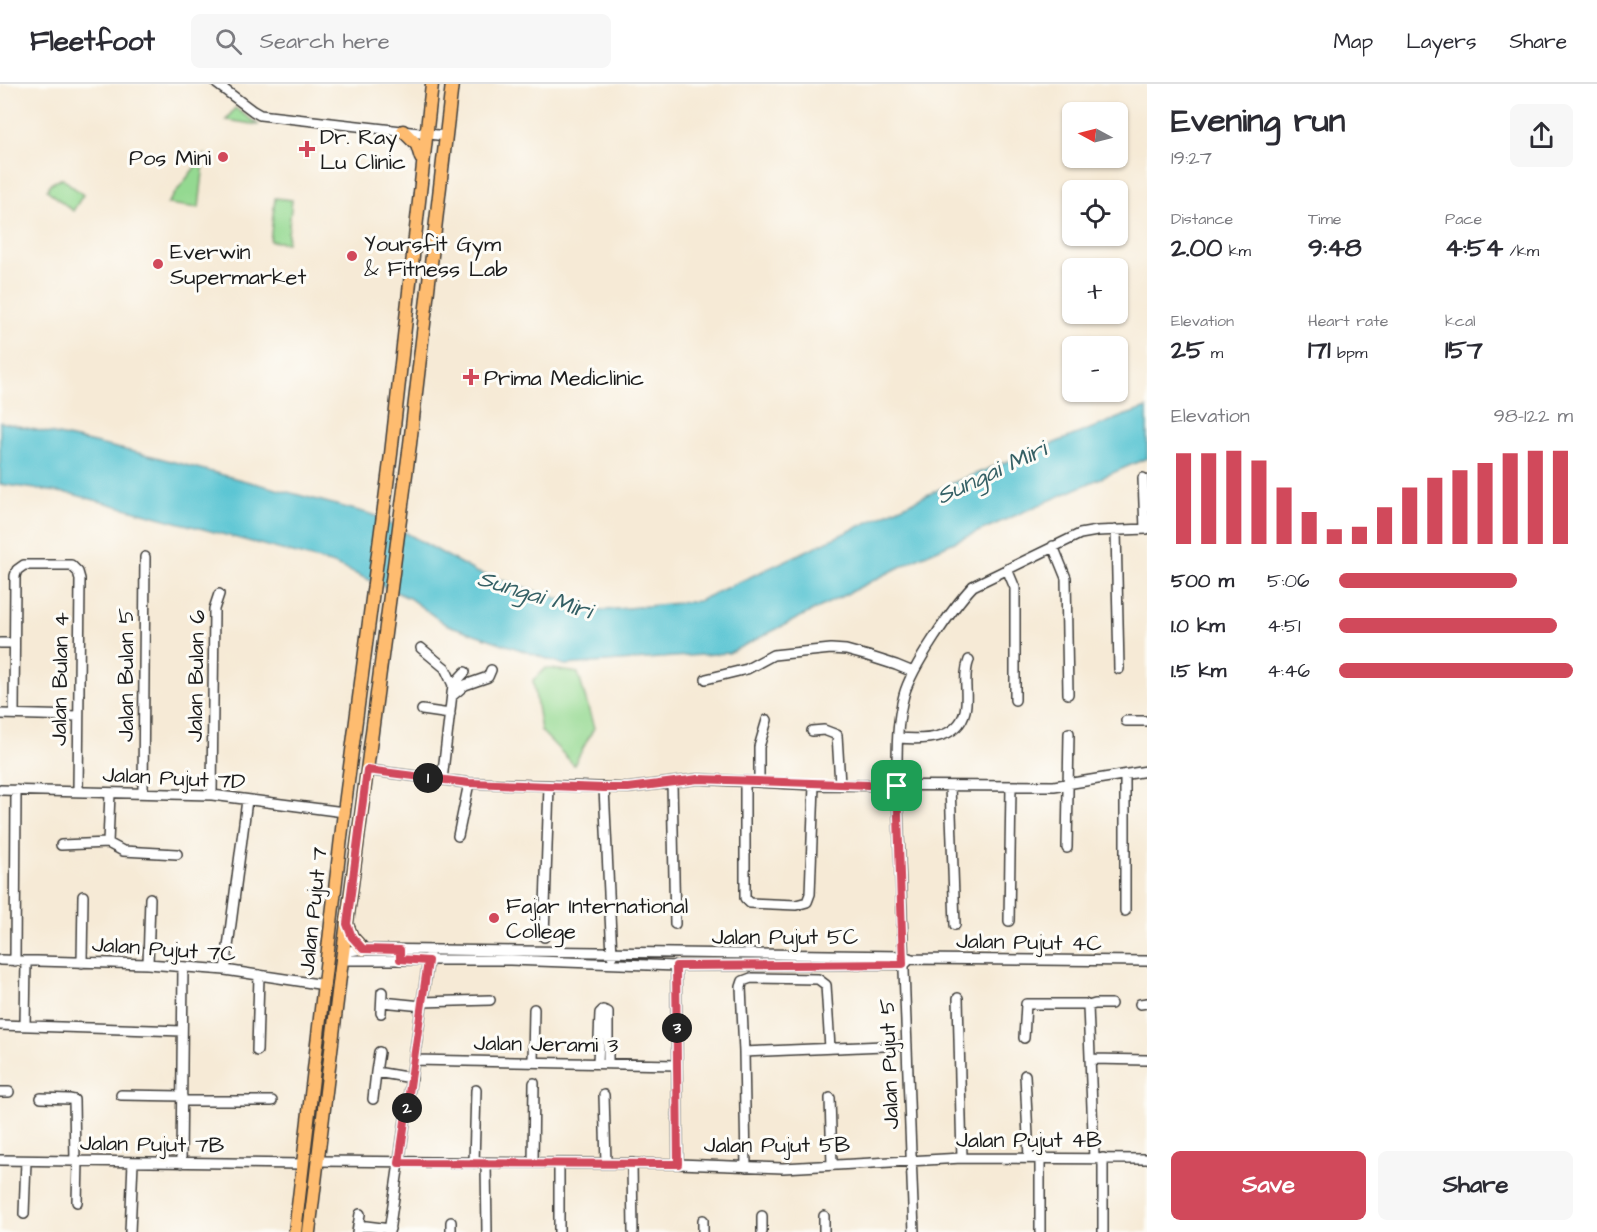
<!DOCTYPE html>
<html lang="en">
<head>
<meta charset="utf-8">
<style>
	:root { --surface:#fff; --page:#f7f7f7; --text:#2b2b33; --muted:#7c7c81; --line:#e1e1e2; --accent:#d1495b }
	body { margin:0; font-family:"Architects Daughter",sans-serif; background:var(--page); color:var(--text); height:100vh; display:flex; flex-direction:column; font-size:22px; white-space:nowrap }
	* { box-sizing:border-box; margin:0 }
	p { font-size:20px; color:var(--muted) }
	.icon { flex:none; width:33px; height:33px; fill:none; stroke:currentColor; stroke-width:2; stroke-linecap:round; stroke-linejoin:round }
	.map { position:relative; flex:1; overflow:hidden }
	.drawer { display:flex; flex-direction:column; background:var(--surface); width:450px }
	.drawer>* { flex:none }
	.needle { width:39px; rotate:277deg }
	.controls { position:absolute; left:1062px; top:18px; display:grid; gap:12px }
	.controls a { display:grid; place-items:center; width:66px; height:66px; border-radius:9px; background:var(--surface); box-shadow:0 2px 4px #0004; font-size:30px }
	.pin { position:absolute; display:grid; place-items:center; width:51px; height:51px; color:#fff; margin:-26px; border-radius:12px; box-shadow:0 3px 9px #0006 }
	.km { position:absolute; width:30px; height:30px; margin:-15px; border-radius:50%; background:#222; color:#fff; font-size:16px; line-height:30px; text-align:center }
	.round { display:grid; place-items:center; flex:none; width:63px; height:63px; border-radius:9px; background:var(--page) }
	.summary { display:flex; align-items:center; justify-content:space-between; height:102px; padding:0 24px }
	h1 { font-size:33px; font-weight:800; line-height:45px }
	.figures { display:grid; grid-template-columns:repeat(3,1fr); gap:9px; height:102px; padding:6px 24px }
	.figures div { display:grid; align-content:center }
	.figures b { font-size:26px; font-weight:800 }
	.figures small { font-size:16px; font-weight:400 }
	.figures p { font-size:16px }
	.chart { height:168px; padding:12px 24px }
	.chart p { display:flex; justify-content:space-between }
	.chart svg { width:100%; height:108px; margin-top:6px; stroke:var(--accent); stroke-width:6 }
	.action { display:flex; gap:12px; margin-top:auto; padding:12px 24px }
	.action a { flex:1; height:69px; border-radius:9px; background:var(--accent); color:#fff; font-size:24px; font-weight:800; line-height:69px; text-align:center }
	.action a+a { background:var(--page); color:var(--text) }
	ul { padding:0 24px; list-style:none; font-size:20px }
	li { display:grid; grid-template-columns:96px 72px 1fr; align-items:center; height:45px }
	li i { height:15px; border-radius:8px; background:var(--accent) }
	header { display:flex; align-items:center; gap:36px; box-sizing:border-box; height:84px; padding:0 30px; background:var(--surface); border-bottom:2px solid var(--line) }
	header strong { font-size:28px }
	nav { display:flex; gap:33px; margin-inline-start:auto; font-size:21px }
	.search { width:420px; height:54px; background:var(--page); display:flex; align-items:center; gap:15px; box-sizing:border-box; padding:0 21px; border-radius:9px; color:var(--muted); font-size:22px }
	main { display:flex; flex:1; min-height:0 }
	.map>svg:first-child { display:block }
</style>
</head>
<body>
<header>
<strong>Fleetfoot</strong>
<div class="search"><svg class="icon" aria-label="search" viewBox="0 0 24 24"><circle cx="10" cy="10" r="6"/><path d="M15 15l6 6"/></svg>Search here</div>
<nav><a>Map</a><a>Layers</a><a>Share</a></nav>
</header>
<main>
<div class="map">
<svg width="1147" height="1148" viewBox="0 0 1147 1148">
	<rect width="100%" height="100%" fill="#fdfcf7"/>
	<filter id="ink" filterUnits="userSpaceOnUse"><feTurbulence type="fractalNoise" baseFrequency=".0167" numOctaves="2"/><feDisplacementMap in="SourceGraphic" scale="12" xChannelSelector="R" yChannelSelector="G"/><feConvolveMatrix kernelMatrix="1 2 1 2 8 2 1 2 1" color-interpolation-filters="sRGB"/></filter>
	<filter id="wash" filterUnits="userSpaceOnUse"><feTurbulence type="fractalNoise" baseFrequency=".008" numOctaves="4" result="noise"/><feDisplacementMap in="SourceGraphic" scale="24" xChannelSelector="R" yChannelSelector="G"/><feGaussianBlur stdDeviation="1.35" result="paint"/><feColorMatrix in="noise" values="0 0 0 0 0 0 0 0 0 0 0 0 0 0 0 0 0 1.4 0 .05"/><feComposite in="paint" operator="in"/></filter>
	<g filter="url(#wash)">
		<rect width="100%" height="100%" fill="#f6ead6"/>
		<path fill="#94d991" stroke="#587a56" stroke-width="1.5" d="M235 24 259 41 226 36Z
			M205 70 199 124 167 120Z
			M62 94 83 111 73 127 47 106 50 100Z
			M275 114 292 116 287 159 270 157Z
			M546 584 578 589 594 644 574 681 541 647 533 596Z"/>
		<path fill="#5ac5d3" stroke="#3b7078" stroke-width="1.5" d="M1147 324V374L920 473 729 569 565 581 445 540 409 514 334 480 72 410 0 400V338L152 372 374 431 476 488 597 527 698 517 955 398 1123 332Z"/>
	</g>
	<g filter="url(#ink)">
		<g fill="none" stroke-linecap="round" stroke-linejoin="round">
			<defs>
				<path id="minor" d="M217 0 253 27 260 31 446 52
					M1143 394 1145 445
					M1116 446 1119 585
					M1053 462 1066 494 1068 610
					M1007 485 1015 504V616
					M0 559H14
					M421 564 445 584 453 601 442 696
					M706 595 747 585 773 571 831 565 846 566 868 572 896 581 913 588
					M453 601 465 588
					M452 612 465 601 488 593 491 586
					M422 626 450 630
					M0 630 78 632
					M14 630 15 492 17 486 24 481H71L78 488 80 495 78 707
					M1126 637H1147
					M812 647 824 646 837 651 840 700
					M898 654C921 656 958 657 965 627 969 610 962 593 969 576
					M367 686 469 699 628 704 698 695 814 701 1054 702 1147 687
					M745 698V814L750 819 796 821 807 818 810 810 814 701
					M759 698V663L767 636
					M672 699 675 840
					M950 702 955 841
					M604 704 612 872
					M0 706 212 711 344 728
					M143 709 145 473
					M212 711 214 525 219 510
					M458 752 469 699
					M108 759 110 709
					M61 761 108 759 123 767 177 770
					M1067 764 1069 649
					M1125 827V692
					M1009 837 1011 703
					M544 853 549 702
					M343 868 363 865C543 868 723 871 903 872L912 875 1147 877
					M0 876 148 880 225 886 325 901
					M342 876H510L676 882 903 880 907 878
					M15 877 16 706
					M82 879 83 812
					M148 880 150 814
					M676 882 678 1080
					M225 886 247 716
					M958 914 962 1074
					M382 918 422 922
					M422 918 490 916
					M1140 920 1147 919
					M1088 922 1095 920H1111
					M381 929 382 908
					M0 941 182 947
					M25 942 26 877
					M1024 954 1026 920H1085L1088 922 1094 1074
					M257 967 259 891
					M379 968 376 988 412 994
					M744 968 907 961
					M1091 975 1147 976
					M414 976 677 981
					M533 978 534 925
					M598 979 600 929 603 926 608 928V979
					M1025 991 1029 1074
					M0 1008H9
					M121 1011 182 1012
					M604 1011 606 1079
					M41 1014 69 1015 74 1016 75 1077
					M830 1014 832 1081
					M373 1015 376 988
					M182 1017H272
					M1040 1074V1148
					M1103 1074V1148
					M0 1076 303 1080
					M318 1077 678 1080 783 1084 962 1074 1147 1075
					M181 1079 183 883
					M474 1079 476 1006
					M486 1079 487 1148
					M533 1079 534 999
					M632 1079 633 1148
					M559 1080V1148
					M746 1083 744 968 741 903 743 897 751 894 818 895 826 901 830 964
					M77 1118 78 1077
					M24 1130 26 1077
					M762 1132V1148
					M703 1136V1148
					M358 1141 390 1145
					M130 1148 133 1078
					M357 1148 360 1130
					M389 1148 429 871
					M451 1148V1138
					M824 1148V1132
					M914 1148 897 702C897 672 896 640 904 611 911 584 953 523 973 502L1080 450 1097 447 1147 445"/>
				<path id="major" d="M403 47 417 61 421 74
					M347 841 352 853 363 865
					M295 1148 344 728 391 370 432 0
					M309 1148 342 876 410 360 452 0"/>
			</defs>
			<use href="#minor" stroke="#3d3b38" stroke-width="12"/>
			<use href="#major" stroke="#3d3b38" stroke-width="15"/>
			<use href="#minor" stroke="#fff" stroke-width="9"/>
			<use href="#major" stroke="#febc70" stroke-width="12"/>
		</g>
	</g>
	<g fill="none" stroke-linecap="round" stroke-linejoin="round" filter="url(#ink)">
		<defs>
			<path id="route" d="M367 686 469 699 604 704H628L698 695 897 702 903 880 676 882 678 1080 399 1079 428 877 400 875V866L363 865 352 853 347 840Z"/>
		</defs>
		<use href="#route" stroke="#fff" stroke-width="12"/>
		<use href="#route" stroke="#d1495b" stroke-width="8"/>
	</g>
	<g fill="#d1495b" stroke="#fdfcf7" stroke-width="2">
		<path d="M304 56h6v6h6v6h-6v6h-6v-6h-6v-6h6z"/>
		<circle cx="223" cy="73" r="6"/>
		<circle cx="352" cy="172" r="6"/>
		<circle cx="158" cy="180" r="6"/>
		<path d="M468 284h6v6h6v6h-6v6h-6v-6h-6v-6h6z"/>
		<circle cx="494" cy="834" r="6"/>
	</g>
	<g text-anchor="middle" stroke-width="6" stroke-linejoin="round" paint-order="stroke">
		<g font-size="22" fill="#1c1c1c" stroke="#fdfcf7" text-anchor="start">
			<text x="320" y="60">Dr. Ray<tspan x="320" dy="25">Lu Clinic</tspan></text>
			<text x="211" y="81" text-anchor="end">Pos Mini</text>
			<text x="364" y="167">Yoursfit Gym<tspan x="364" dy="25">&amp; Fitness Lab</tspan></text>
			<text x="170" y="175">Everwin<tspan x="170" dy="25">Supermarket</tspan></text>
			<text x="484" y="301">Prima Mediclinic</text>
			<text x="506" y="829">Fajar International<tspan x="506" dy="25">College</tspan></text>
		</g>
		<g font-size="22" fill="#1c1c1c" stroke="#fdfcf7">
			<text transform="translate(125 591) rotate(-90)" y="8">Jalan Bulan 5</text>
			<text transform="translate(195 592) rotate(-89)" y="8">Jalan Bulan 6</text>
			<text transform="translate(59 595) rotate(-89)" y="8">Jalan Bulan 4</text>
			<text transform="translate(174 693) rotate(3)" y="8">Jalan Pujut 7D</text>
			<text transform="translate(312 827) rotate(-84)" y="8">Jalan Pujut 7</text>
			<text x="785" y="860">Jalan Pujut 5C</text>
			<text transform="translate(1029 857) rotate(1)" y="8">Jalan Pujut 4C</text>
			<text transform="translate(164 864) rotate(4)" y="8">Jalan Pujut 7C</text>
			<text transform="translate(546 959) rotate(1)" y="8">Jalan Jerami 3</text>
			<text transform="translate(888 980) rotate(-92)" y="8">Jalan Pujut 5</text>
			<text x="1029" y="1063">Jalan Pujut 4B</text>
			<text transform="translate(152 1059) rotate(1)" y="8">Jalan Pujut 7B</text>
			<text x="777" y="1068">Jalan Pujut 5B</text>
		</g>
		<g font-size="24" font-style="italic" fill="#356065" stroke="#fdfcf7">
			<text transform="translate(991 388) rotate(-25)" y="8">Sungai Miri</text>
			<text transform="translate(535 510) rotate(17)" y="8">Sungai Miri</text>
		</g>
	</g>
</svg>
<div class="controls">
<a><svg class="needle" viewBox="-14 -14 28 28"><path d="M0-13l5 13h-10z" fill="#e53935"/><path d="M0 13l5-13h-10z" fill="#7c7c81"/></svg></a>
<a><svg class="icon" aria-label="locate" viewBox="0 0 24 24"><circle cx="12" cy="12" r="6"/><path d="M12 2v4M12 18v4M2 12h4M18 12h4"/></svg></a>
<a>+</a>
<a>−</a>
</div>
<div class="pin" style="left:897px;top:702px;background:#1e9e55"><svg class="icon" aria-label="arrive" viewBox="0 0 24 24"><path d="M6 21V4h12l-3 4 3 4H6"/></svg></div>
<b class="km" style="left:428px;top:694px">1</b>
<b class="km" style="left:407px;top:1024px">2</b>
<b class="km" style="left:677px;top:944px">3</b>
</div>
<section class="drawer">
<div class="summary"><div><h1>Evening run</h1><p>19:27</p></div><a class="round"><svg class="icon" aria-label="share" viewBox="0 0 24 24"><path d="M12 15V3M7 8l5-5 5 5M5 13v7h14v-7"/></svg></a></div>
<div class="figures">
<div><p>Distance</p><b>2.00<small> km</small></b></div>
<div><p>Time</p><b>9:48</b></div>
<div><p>Pace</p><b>4:54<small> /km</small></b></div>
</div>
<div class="figures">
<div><p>Elevation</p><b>25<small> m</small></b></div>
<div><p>Heart rate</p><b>171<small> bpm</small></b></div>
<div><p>kcal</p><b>157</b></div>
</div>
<div class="chart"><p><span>Elevation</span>98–122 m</p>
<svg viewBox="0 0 160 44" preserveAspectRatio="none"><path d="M5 44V7M15 44V7M25 44V6M35 44V10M45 44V21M55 44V31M65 44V38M75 44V37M85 44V29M95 44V21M105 44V17M115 44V14M125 44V11M135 44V7M145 44V6M155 44V6"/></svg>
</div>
<ul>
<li><b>500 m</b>5:06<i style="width:76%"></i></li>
<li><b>1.0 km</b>4:51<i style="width:93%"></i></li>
<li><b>1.5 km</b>4:46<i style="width:100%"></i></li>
</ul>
<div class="action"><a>Save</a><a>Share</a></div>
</section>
</main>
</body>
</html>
